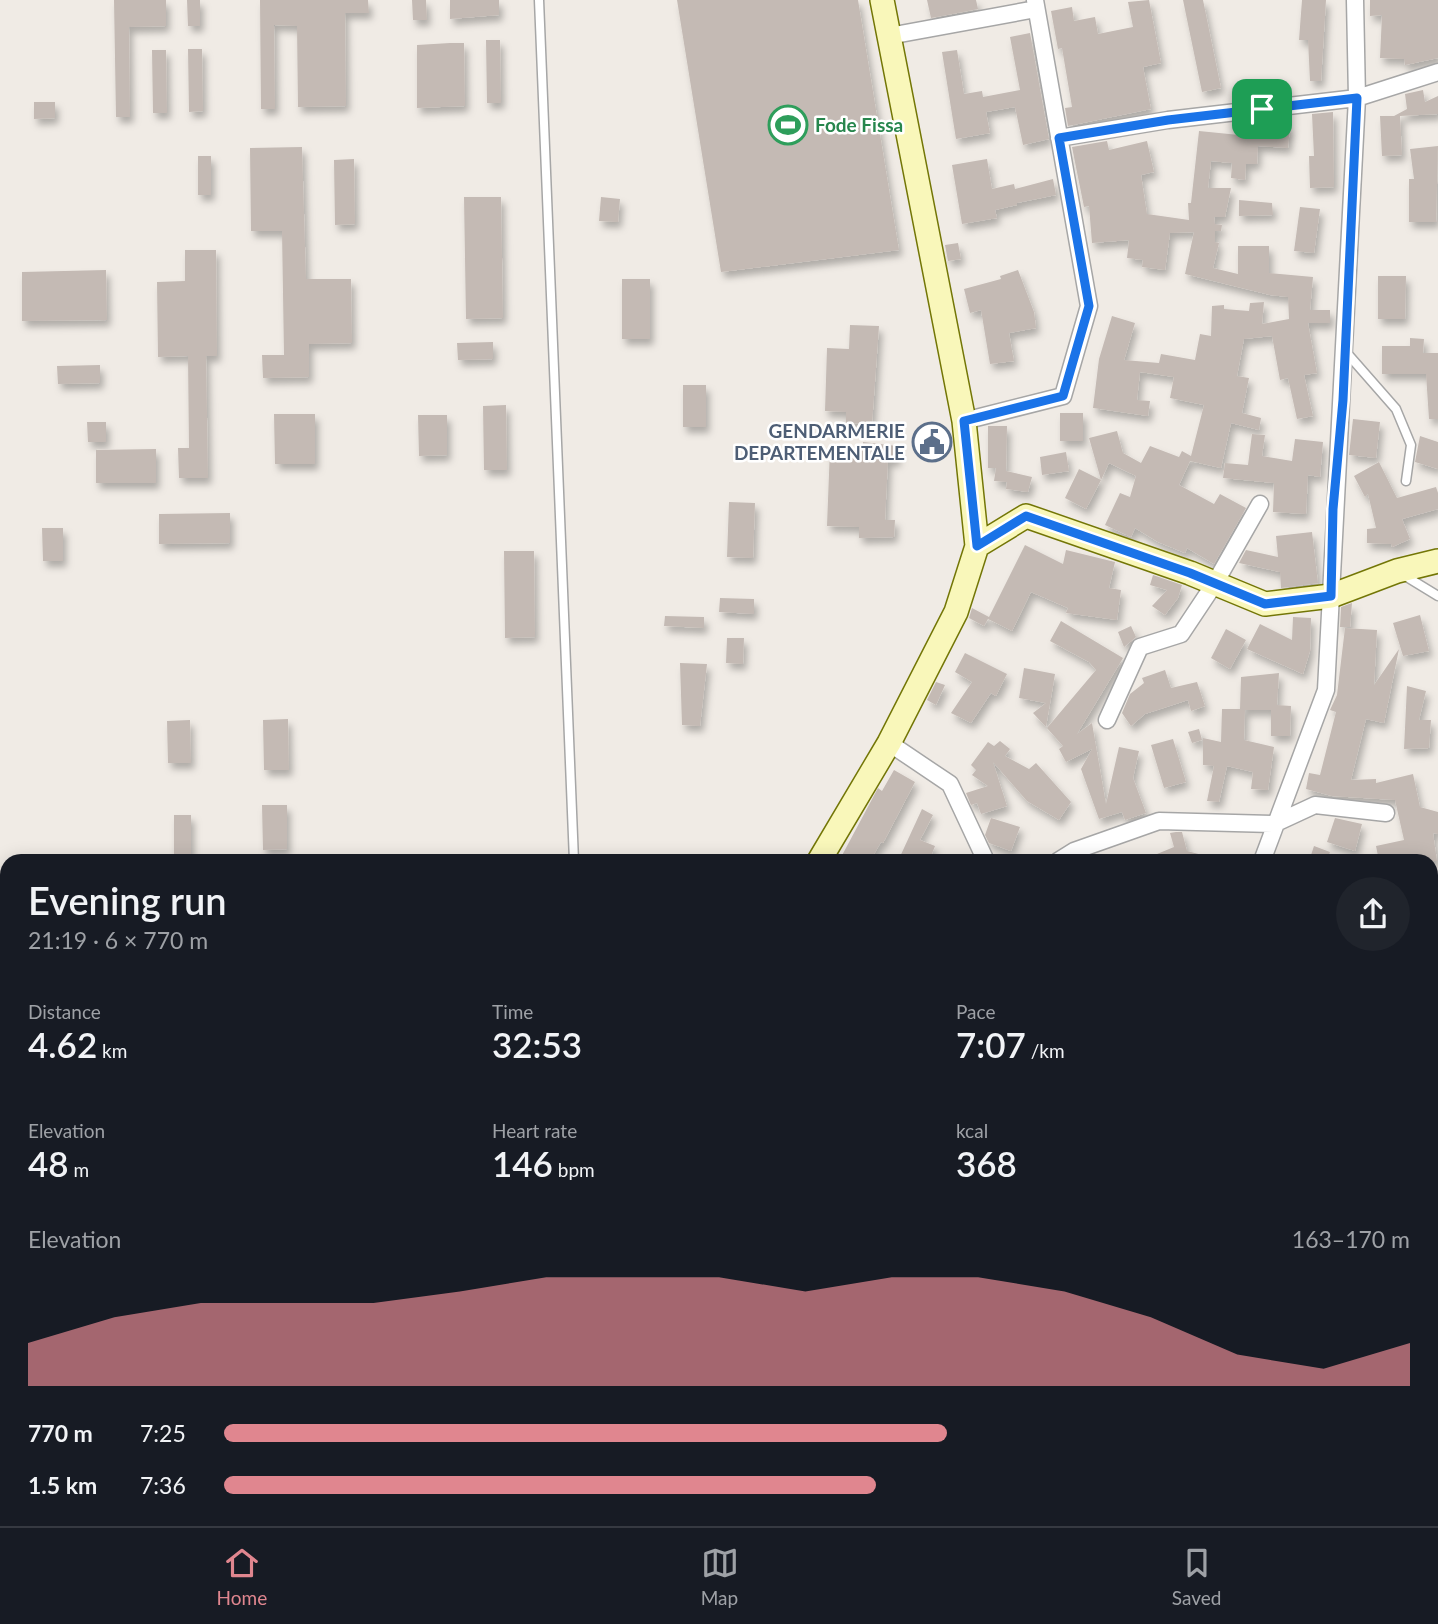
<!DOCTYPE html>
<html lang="en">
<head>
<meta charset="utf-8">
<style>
	:root { --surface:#171b24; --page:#20242c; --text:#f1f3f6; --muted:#9ea1a6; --line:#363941; --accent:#e0868f }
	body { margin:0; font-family:Lato,sans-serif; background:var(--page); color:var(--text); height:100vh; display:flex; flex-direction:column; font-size:26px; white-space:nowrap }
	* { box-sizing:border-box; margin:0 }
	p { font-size:23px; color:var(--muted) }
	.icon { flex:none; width:38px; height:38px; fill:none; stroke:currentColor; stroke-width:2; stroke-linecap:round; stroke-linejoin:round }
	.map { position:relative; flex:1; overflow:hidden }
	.panel { position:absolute; left:0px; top:854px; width:1438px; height:672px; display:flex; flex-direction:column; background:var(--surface); border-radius:21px 21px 0 0; box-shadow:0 4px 18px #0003 }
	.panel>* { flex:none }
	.pin { position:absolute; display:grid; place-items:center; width:60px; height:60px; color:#fff; margin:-30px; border-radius:14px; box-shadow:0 4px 10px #0006 }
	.round { display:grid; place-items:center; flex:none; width:74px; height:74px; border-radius:37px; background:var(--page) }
	.head { display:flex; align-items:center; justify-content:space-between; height:119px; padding:0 28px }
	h1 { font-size:38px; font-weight:600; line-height:52px }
	.metrics { display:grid; grid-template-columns:repeat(3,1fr); gap:10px; height:119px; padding:7px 28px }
	.metrics div { display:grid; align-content:center }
	.metrics b { font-size:35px; font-weight:600 }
	.metrics small { font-size:19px; font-weight:400 }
	.metrics p { font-size:19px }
	.chart { height:196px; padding:14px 28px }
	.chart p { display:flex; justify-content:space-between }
	.chart svg { width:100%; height:126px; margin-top:7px; fill:var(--accent); opacity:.7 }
	ul { padding:0 28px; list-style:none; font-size:23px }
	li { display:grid; grid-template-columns:112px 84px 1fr; align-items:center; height:52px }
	li i { height:18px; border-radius:9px; background:var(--accent) }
	.menu { display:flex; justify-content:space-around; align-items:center; height:98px; border-top:2px solid var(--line); background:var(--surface); font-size:19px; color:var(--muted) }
	.menu a { display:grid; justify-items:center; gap:4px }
	.menu .selected { color:var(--accent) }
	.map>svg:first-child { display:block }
</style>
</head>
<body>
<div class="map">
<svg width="1438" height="1526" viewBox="0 0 1438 1526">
	<defs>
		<filter id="shadow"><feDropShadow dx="3.5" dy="6" stdDeviation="3.5" flood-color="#0004"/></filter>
	</defs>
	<rect width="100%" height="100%" fill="#f0ebe5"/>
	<path fill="#c4bab4" filter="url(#shadow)" d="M114 0H166V26L129 27 130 117H116Z
		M187 0H200V26H188Z
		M260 0H368L369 13H345L346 106 298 107 297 26 274 25 275 109H261Z
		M412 0H426L427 20H413Z
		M450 0H499V15L450 19Z
		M677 0H858L899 250 721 272Z
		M927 0H976L978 9 931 18Z
		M1149 0 1161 63 1143 67 1151 109 1068 126 1065 108 1072 107 1062 48 1058 49 1051 11 1072 7 1074 21 1095 17 1098 34 1133 27 1128 2Z
		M1183 0H1203L1221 88 1202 92Z
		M1302 0H1326L1321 81H1310L1308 40H1299Z
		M1370 0H1438V58L1405 65 1404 59 1380 58 1382 15 1370 16Z
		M1030 33 1049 139 1023 145 1015 107 986 112 990 133 956 139 942 52 957 50 964 94 982 91 983 97 1020 90 1010 37Z
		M486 40H500L501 103H487Z
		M450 43H464L465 106 417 108V45Z
		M188 49H202L203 111 189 112Z
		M152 50H166L167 113H153Z
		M1423 90 1425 102 1438 96V114L1400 116 1402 155 1382 156 1380 116H1394L1407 109 1405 94Z
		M34 102H55V118L34 119Z
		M1333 112 1334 187 1310 188 1309 156H1314L1312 114Z
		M1240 124 1290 127 1288 148 1258 146 1257 164H1246L1245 180 1231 178 1232 163 1211 161 1208 188H1231L1225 217H1214L1215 224 1222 225 1221 231H1215V242L1219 243 1213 268 1238 274V246H1269V273L1313 277 1310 310H1330V323H1308L1317 373 1304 375 1313 416 1297 419 1288 378 1280 380 1272 336 1244 339 1237 376 1249 378 1242 413 1261 418 1259 430 1231 423 1221 468 1190 461 1179 485 1214 504 1220 494 1246 508 1214 564 1187 548 1185 553 1158 542 1135 528 1131 537 1105 525 1120 493 1130 497 1136 476 1109 463 1101 480 1089 438 1117 431 1123 453 1141 463 1150 446 1179 457 1182 451 1191 456 1204 405 1170 398 1174 377 1140 372 1137 400 1150 401 1148 416 1093 408 1099 359 1112 316 1135 323 1124 360 1159 363 1161 354 1195 360 1200 334 1211 336 1212 306 1224 305V309L1249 311 1250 303 1264 302 1262 324 1289 319 1288 297 1270 295 1185 274 1194 232 1170 233 1165 270 1142 267 1143 260 1127 258 1129 240 1092 243 1089 206 1084 207 1072 147 1107 141 1109 150 1147 141 1154 172 1141 175 1147 214 1189 220 1188 203H1191L1199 131 1239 135Z
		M1438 146 1436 222H1409V179H1414L1410 149Z
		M302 147 306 279H351L352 343 309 344V377L263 378 262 355H284L282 231H251L250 148Z
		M198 156H211V195H198Z
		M354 159 355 224 335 225 334 160Z
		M987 159 992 189 1014 184 1015 189 1053 179 1056 195 1017 203V205L995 210 997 218 962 224 952 165Z
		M464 197H501L503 318 466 319Z
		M601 197 620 199 618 222 599 221Z
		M1239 200 1272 203 1273 215 1239 216Z
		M1300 207 1320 209 1314 253 1294 251Z
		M958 243 961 259 948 261 945 245Z
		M185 250H216L217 356H206L208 478H179L178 448H189L188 356 158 357 157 282 185 281Z
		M106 270 107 320 22 321V272Z
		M1018 270 1034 312 1036 328 1009 333 1014 361 990 364 981 310 970 313 964 289 1001 279 1000 276Z
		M1378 276H1406L1405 319H1378Z
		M622 279H650V339H622Z
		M850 325 879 326 872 424 846 423V412L825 411 827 348 849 349Z
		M1410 338 1424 339 1423 353H1438V419H1429L1426 374H1382V346H1410Z
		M493 342V359L458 360 457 343Z
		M100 365V383L58 384 57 366Z
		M683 385H706V427H683Z
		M506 405 507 470H484L483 406Z
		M1060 413H1083V441H1060Z
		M274 414H315V464H275Z
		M418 415H447V455L419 456Z
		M1353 419 1380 422 1376 458 1349 455Z
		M87 422H106V442H88Z
		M988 426H1007L1006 471 1032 477 1028 492 1006 489 1007 482 994 481 996 468H988Z
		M1252 434 1265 435 1262 456 1292 461 1295 439 1323 442 1320 477 1308 475 1306 514 1273 512 1274 483 1223 478 1225 463 1248 465Z
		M1420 436 1438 442V469L1415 462Z
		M863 442 897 446V461L888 460 885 520H895L894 537 859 538V527L827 526 830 448 863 449Z
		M156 449V483H96V450Z
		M1066 452 1069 471 1042 475 1040 457Z
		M1379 462 1397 498 1436 487 1438 493V509L1402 519 1410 539 1392 547 1391 544 1367 543V529L1376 528 1368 494 1365 497 1354 476Z
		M1079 469 1101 480 1086 509 1065 498Z
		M729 502 755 503 753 558 727 557Z
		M230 513V543L159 544V514Z
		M42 528H63V561H43Z
		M1312 532 1318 583 1281 588 1280 572 1239 563 1246 550 1278 557 1276 536Z
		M1025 545 1063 564 1066 550 1115 562 1109 588 1121 590 1117 620 1066 613 1068 608 1031 592 1012 631 988 619Z
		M504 551H534L535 637 505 638Z
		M1153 575 1182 585 1178 598 1165 615 1152 606 1167 590 1150 585Z
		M720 598 754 599V614L719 612Z
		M1352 603 1350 627H1340L1341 607Z
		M972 608 989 617 984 626 969 618Z
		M1420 615 1429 651 1403 656 1393 623Z
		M665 616 704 617V628L664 626Z
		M1293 617 1311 618 1310 651 1303 674 1247 649 1260 624 1292 640Z
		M1061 621 1123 658 1077 734 1092 723 1106 804 1119 747 1139 751 1133 778 1146 813 1125 820 1122 812 1099 819 1081 769 1092 749 1066 762 1059 749 1063 746 1047 728 1096 670 1089 662 1050 641Z
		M1131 626 1136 637 1124 647 1118 632Z
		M1345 628 1377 630 1374 685 1399 649 1384 723 1366 719 1351 780 1376 779V783L1413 774 1420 807 1438 812V834L1433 833 1437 861H1379L1376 846 1404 840 1395 800 1332 796 1306 789 1309 773 1320 775 1336 712 1330 710 1337 695Z
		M1226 629 1246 640 1230 669 1211 658Z
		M727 638H744L743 664 726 663Z
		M965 653 1007 674 996 696 991 693 971 723 951 713 972 682 955 672Z
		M680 663 707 664 700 726 682 725Z
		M1024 668 1055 674 1046 727 1033 713 1046 703 1019 698Z
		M1165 670 1171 688 1197 682 1205 706 1191 711 1188 700 1145 714 1131 726 1122 713 1130 694 1144 683 1142 678Z
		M1279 673 1277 705 1291 706 1290 736H1271V710H1245L1244 740 1274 747 1268 790 1251 789 1253 772 1227 766 1219 802 1207 801 1214 766 1203 765V738L1221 742 1222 709H1240L1241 677Z
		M936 682 945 685 936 705 927 700Z
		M1407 686 1426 691 1419 720H1431L1429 748 1404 749Z
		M288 719 289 770H264L263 720Z
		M190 720 191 763H168L167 721Z
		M1199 729 1202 740 1192 743 1188 732Z
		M1173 739 1186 782 1164 788 1151 745Z
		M1000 741 1010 749 1005 756 1029 769 1036 763 1071 802 1059 820 1027 801 993 762 1007 806 981 814 977 803 971 805 966 793 988 786 972 775 976 770 971 765 988 742 994 746Z
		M894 770 915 782 883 843 881 842 870 861H839L878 788 882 791Z
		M262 805H287V849L263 850Z
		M922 809 933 815 920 840 935 846 929 861H898Z
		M174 815H191V861H174Z
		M991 818 1020 827 1011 851 989 843 985 835Z
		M1335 818 1362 824 1355 851 1327 842Z
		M1176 832H1182L1187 851 1210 857V861H1140L1174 847 1170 833Z
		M1314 846 1330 852 1327 861H1309Z"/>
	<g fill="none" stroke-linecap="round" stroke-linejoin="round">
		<defs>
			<path id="lane" d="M539 0 574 861
				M1346 352 1396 409 1411 445 1406 481
				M1402 574 1438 596
				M527 1526 529 1519"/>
			<path id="street" d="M889 36 1036 9
				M1059 138 1168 120 1357 98 1438 72
				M964 421 1063 396 1089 306 1035 0
				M1107 720 1140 647 1181 634 1215 583 1260 504
				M889 743 950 784 986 861
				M1058 861 1074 851 1159 821 1274 824 1315 805 1386 813
				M1262 861 1326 690 1357 98 1355 0
				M1432 1020 1438 1024
				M1432 1307 1438 1309
				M876 1519 881 1526
				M399 1526V1519"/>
			<path id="secondary" d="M977 546 1026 516 1190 573 1265 604 1331 596 1397 571 1438 561
				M819 861 889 743 956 612 977 546 964 421 882 0
				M669 1526V1519"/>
		</defs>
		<use href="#lane" stroke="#a6a6a6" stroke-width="11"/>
		<use href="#street" stroke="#a6a6a6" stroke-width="19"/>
		<use href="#secondary" stroke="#737606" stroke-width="26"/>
		<use href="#lane" stroke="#fff" stroke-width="8"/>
		<use href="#street" stroke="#fff" stroke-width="16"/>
		<use href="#secondary" stroke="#f9f7ba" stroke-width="23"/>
	</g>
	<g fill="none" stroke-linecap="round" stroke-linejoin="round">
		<defs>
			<path id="route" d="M1357 98 1343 400 1333 509 1331 596 1265 604 1190 573 1026 516 977 546 964 421 1063 396 1089 306 1059 138 1168 120Z"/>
		</defs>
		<use href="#route" stroke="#fff" stroke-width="14"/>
		<use href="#route" stroke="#1a73e8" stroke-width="9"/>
	</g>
	<defs>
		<symbol id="stadium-ring" viewBox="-11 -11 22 22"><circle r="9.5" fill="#fff" stroke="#2e9e5b" stroke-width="1.5"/><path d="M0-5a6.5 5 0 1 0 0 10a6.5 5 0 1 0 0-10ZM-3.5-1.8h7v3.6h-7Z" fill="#2e9e5b"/></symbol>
		<symbol id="civic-ring" viewBox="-11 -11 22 22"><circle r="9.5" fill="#fff" stroke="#5c6f8a" stroke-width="1.5"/><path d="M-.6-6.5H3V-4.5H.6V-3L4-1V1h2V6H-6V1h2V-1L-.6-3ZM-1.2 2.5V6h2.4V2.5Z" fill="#5c6f8a"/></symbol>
	</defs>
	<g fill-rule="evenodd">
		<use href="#stadium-ring" x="766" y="103" width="44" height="44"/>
		<use href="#civic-ring" x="910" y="420" width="44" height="44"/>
	</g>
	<g text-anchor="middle" stroke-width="5" stroke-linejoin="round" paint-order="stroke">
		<g font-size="19" font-weight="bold" fill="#27864d" stroke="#fff" text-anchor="start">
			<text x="815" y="132">Fode Fissa</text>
		</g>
		<g font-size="19" font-weight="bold" fill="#4e5e75" stroke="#fff" text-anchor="end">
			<text x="905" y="438">GENDARMERIE<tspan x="905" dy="22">DEPARTEMENTALE</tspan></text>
		</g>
	</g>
</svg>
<div class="pin" style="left:1262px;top:109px;background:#1e9e55"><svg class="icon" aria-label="arrive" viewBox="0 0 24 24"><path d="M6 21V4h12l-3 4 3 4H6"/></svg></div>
<section class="panel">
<div class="head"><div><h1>Evening run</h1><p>21:19 · 6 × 770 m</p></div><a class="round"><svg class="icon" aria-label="share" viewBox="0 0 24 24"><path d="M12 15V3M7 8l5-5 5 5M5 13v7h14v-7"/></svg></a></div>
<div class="metrics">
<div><p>Distance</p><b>4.62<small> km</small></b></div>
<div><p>Time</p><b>32:53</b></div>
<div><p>Pace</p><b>7:07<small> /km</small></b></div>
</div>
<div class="metrics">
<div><p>Elevation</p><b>48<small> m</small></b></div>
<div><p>Heart rate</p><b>146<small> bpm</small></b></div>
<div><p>kcal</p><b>368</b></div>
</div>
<div class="chart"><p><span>Elevation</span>163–170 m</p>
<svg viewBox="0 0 160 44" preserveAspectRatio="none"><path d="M0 44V29L10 20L20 15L30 15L40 15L50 11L60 6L70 6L80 6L90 11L100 6L110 6L120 11L130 20L140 33L150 38L160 29V44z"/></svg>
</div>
<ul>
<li><b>770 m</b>7:25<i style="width:61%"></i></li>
<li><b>1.5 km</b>7:36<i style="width:55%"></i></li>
</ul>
</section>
</div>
<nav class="menu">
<a class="selected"><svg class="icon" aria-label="home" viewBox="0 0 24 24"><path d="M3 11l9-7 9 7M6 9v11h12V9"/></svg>Home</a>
<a><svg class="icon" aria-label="map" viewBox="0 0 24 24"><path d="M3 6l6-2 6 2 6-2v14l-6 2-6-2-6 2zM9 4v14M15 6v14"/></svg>Map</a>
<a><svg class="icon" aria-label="saved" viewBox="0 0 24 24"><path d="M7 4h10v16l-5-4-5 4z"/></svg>Saved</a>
</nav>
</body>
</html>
